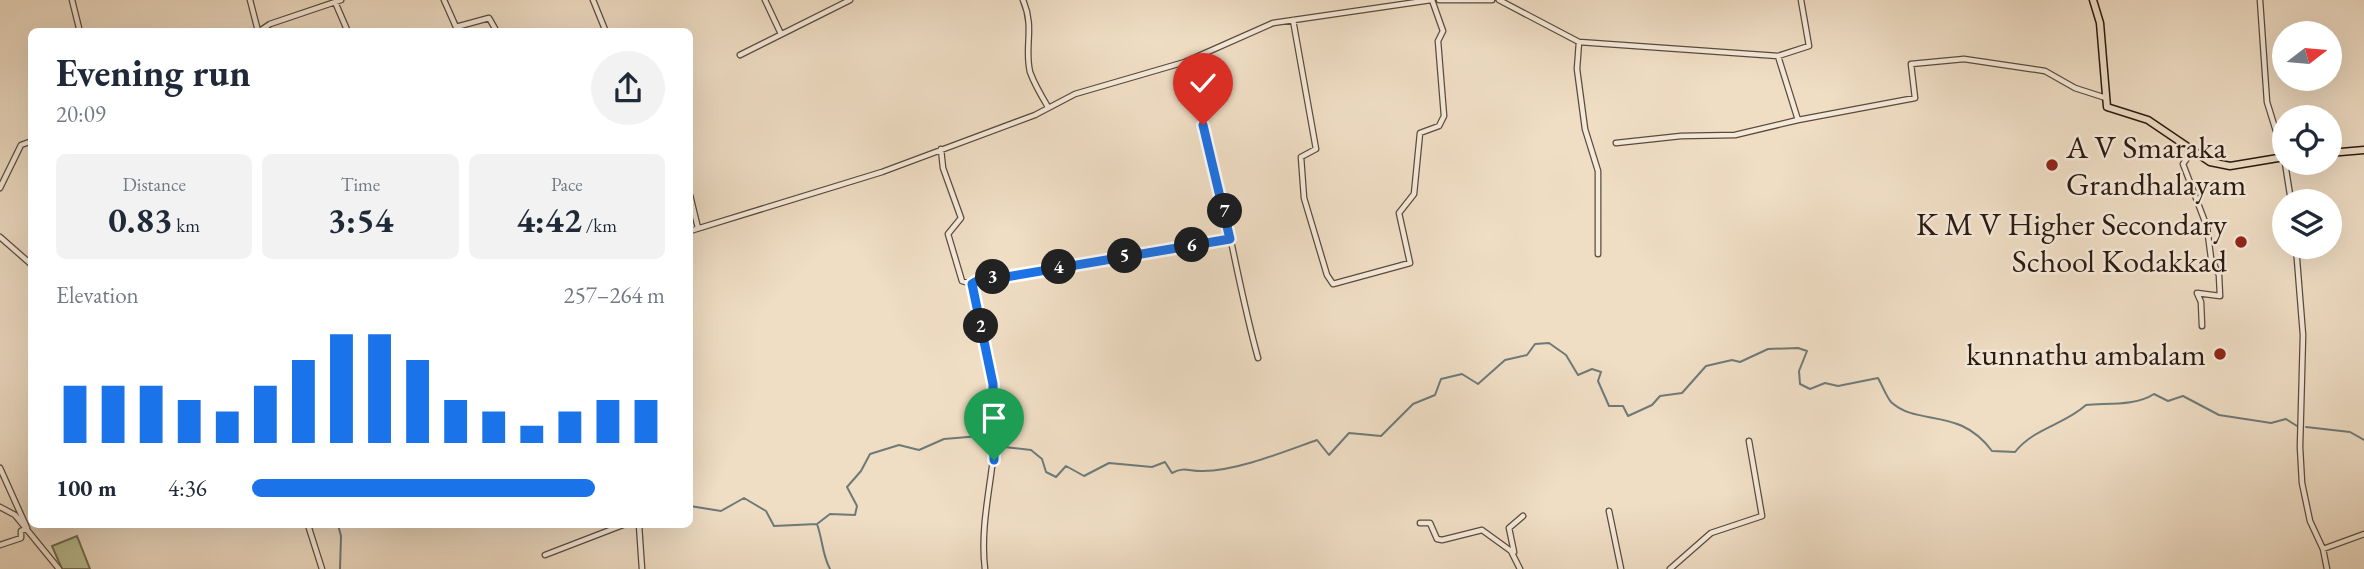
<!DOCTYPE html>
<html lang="en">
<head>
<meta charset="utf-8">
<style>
	:root { --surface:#fff; --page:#f2f2f3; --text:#1f2937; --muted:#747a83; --accent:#1a73e8 }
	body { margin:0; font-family:"EB Garamond",serif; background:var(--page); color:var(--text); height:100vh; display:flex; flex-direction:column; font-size:26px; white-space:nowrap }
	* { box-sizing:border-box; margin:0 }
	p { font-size:23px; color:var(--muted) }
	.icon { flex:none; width:38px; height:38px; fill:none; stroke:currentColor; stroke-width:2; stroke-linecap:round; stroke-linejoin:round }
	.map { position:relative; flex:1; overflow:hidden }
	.details { position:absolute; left:28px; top:28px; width:665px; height:500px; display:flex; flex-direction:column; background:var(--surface); border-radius:10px; box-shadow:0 7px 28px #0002 }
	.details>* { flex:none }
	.needle { width:46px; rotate:74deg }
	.tools { position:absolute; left:2272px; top:21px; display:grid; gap:14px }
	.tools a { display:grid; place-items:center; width:70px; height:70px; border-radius:50%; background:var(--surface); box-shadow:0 7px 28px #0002; font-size:35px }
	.pin { position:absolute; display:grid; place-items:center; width:60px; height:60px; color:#fff; margin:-72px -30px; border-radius:50% 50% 50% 0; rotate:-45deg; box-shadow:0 0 7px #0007 }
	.pin .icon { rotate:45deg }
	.km { position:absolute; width:35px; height:35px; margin:-18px; border-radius:50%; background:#222; color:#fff; font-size:19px; line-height:35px; text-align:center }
	.round { display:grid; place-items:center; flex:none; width:74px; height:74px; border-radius:37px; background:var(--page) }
	.overview { display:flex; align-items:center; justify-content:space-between; height:119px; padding:0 28px }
	h1 { font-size:38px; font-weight:700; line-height:52px }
	.stats { display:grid; grid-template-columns:repeat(3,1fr); gap:10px; height:119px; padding:7px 28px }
	.stats div { display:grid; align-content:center; border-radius:10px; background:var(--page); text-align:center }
	.stats b { font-size:35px; font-weight:700 }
	.stats small { font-size:19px; font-weight:400 }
	.stats p { font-size:19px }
	.chart { height:196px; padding:14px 28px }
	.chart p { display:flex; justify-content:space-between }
	.chart svg { width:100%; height:126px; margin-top:7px; stroke:var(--accent); stroke-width:6 }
	ul { padding:0 28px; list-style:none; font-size:23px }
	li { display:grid; grid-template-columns:112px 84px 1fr; align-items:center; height:52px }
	li i { height:18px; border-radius:9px; background:var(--accent) }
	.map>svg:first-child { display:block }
</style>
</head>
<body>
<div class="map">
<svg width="2364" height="569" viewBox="0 0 2364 569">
	<rect width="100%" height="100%" fill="#efddc4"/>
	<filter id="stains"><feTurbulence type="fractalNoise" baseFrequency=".00286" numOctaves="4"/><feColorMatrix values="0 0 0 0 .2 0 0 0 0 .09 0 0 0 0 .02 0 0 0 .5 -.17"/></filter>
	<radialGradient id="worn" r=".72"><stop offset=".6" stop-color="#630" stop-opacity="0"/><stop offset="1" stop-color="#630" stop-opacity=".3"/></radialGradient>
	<path fill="#bbc093" stroke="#726d52" stroke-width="2" d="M77 536 90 569H62L52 546Z"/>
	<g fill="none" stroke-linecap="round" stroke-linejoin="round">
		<path stroke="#6e7a78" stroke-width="2" d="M2306 427 2350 432 2364 440
			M690 506 721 511 744 498 766 511 774 526 817 524 830 514 855 515 857 506 847 487 861 471 870 454 899 445 919 450 944 439 980 436 1004 447 1031 450 1042 459 1046 472 1056 477 1066 466 1084 476 1109 463 1152 467 1165 462 1172 473C1185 466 1190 472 1203 471 1237 471 1286 451 1317 440L1329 455 1349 433 1381 436 1413 404 1435 395 1441 379 1462 374 1478 384 1505 360 1527 355 1535 344 1549 343 1566 355 1578 375 1592 369 1601 372 1598 381 1609 406H1623L1628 416 1652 405 1660 396 1682 393 1706 366 1732 360 1740 362 1768 349 1798 348 1807 351 1799 371 1800 384 1810 389 1825 383 1838 386 1878 378C1882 385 1886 396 1891 402 1918 427 1959 406 1992 451L2015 452C2034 428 2064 425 2086 405 2107 403 2136 406 2154 394L2168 401 2183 396 2219 415 2271 423 2286 419 2297 426
			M817 524C823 541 822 554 830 569
			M338 525 341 536 340 569"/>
		<defs>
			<path id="minor" d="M72 0 80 32
				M250 0 258 31
				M444 0 456 27 489 18 497 32
				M593 0 606 32
				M765 0 781 34
				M1023 0C1035 28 1024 46 1030 72 1034 83 1042 97 1048 107
				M1439 0H1492
				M1499 0 1579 42 1778 56 1798 120 1915 98 1911 64 1964 59 2045 71 2075 88 2106 98
				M2260 0 2267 102 2284 157
				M335 2 348 32
				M1293 20 1316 149 1301 157 1304 198 1327 275 1333 284 1410 263 1399 213 1414 194 1420 133 1439 126 1444 116 1438 41 1443 31 1432 0
				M258 32 270 24 341 0
				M1579 42 1577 69 1585 129 1598 171V254
				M740 55 850 0
				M1778 56 1809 46 1801 0
				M1185 62C1220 158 1231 261 1258 358
				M1616 143 1681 136 1735 135 1798 120
				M941 149 943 168 961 218 948 234 962 281 972 284
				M2193 150 2183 164 2207 227 2211 258 2219 275 2220 296 2197 293 2201 302 2202 326
				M2285 163 2291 201
				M0 188 21 145 32 141
				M690 195 698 228
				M690 231 882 172 1035 115 1075 94 1185 62 1273 23 1431 0
				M0 237 32 265
				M2296 247 2303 335 2300 447 2302 483 2310 521 2323 549 2327 569
				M0 468 27 528 21 531V538L0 545
				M0 507 15 515 59 569
				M1609 511 1621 569
				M1420 523H1430L1437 539 1442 540 1482 530 1511 551 1520 569
				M308 525 322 569
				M639 525 642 569
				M2323 549 2364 534
				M1514 552 1509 528 1523 516
				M545 555 623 525
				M985 569C979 521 995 472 996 423 996 376 982 330 972 284L975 280 1080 265 1230 239
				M1670 569 1711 533 1762 516 1749 441"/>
			<path id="major" d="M2093 0 2100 23 2107 107 2148 120 2210 162 2230 166 2284 157
				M2329 153 2364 150"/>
		</defs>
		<use href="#minor" stroke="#5a4b3e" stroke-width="7"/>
		<use href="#major" stroke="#281a12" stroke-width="9"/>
		<use href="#minor" stroke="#f5e9d9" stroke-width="4.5"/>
		<use href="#major" stroke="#efddc4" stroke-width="6"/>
	</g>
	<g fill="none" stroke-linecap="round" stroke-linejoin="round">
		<defs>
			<path id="route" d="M994 460 993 384 972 284 984 277 1000 278 1230 239 1203 125"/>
		</defs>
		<use href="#route" stroke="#fff" stroke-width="14"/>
		<use href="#route" stroke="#1a73e8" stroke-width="9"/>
	</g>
	<g fill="#8f2418" stroke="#f5e9d9" stroke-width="2.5">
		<circle cx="2052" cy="165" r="7"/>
		<circle cx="2241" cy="242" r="7"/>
		<circle cx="2220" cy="354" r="7"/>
	</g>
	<g text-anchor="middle" stroke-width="5" stroke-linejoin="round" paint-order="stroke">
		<g font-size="32" fill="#281a12" stroke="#f5e9d9" text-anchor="end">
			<text x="2066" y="158" text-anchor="start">A V Smaraka<tspan x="2066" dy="37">Grandhalayam</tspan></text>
			<text x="2227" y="235">K M V Higher Secondary<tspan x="2227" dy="37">School Kodakkad</tspan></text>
			<text x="2206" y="365">kunnathu ambalam</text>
		</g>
	</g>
	<rect width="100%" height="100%" filter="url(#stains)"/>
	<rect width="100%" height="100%" fill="url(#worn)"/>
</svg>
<div class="tools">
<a><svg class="needle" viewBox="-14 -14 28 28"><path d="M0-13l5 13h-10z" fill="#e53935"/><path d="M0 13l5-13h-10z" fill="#747a83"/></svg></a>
<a><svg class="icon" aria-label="locate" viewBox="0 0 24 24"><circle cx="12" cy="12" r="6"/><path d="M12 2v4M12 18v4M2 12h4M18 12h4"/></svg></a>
<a><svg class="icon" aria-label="layers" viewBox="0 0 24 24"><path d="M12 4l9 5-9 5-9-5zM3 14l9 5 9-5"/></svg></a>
</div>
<div class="pin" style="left:994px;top:460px;background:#1e9e55"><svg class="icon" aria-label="arrive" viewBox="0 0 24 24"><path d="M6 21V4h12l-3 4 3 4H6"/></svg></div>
<div class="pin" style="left:1203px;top:125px;background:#d93025"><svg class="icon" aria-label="check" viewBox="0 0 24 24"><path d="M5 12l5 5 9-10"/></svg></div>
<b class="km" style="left:981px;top:326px">2</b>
<b class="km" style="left:993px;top:277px">3</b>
<b class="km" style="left:1059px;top:267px">4</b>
<b class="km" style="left:1125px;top:256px">5</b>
<b class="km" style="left:1192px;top:245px">6</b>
<b class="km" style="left:1225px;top:211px">7</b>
<section class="details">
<div class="overview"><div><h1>Evening run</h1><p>20:09</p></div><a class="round"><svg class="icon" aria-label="share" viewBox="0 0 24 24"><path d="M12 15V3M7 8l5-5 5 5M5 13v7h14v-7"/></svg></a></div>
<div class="stats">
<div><p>Distance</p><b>0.83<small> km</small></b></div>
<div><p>Time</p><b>3:54</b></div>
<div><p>Pace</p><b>4:42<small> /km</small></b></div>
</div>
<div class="chart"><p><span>Elevation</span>257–264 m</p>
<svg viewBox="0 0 160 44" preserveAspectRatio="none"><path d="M5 44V24M15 44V24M25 44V24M35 44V29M45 44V33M55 44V24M65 44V15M75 44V6M85 44V6M95 44V15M105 44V29M115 44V33M125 44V38M135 44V33M145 44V29M155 44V29"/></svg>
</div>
<ul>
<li><b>100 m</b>4:36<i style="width:83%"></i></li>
</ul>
</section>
</div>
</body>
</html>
